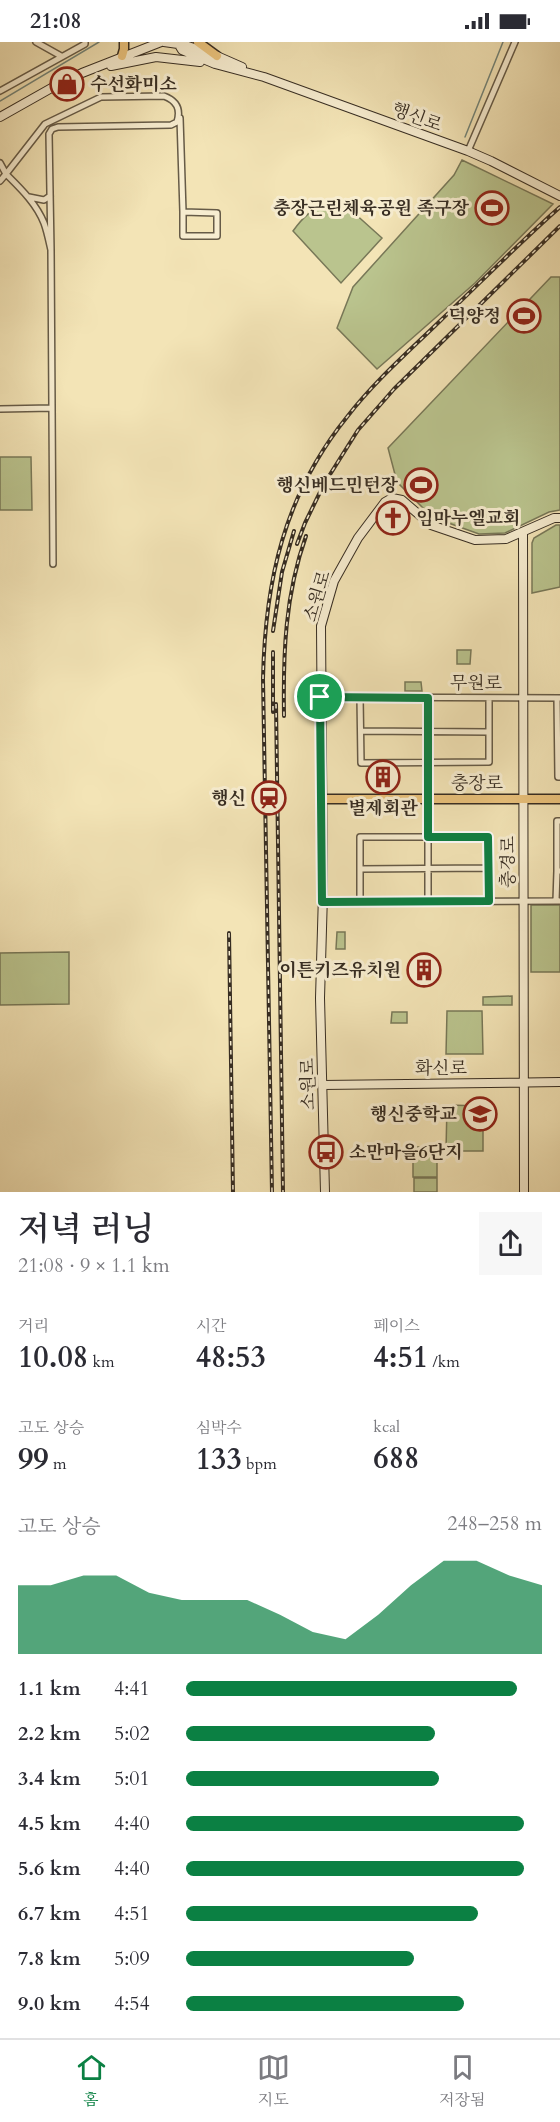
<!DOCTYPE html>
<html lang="ko">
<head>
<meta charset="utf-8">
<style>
	:root { --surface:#fff; --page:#f7f7f7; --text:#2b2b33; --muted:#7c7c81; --line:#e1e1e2; --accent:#0b8043 }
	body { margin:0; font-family:Cardo,"Noto Serif KR",serif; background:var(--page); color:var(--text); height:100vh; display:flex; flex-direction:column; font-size:22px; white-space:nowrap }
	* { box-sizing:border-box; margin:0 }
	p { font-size:20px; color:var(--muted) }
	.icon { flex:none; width:33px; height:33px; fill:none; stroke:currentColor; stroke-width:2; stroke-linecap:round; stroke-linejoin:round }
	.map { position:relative; height:1150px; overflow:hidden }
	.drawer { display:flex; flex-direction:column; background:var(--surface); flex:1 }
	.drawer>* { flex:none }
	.pin { position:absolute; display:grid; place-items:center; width:51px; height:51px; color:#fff; margin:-26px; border:3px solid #fff; border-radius:50%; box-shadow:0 2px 6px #0007 }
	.round { display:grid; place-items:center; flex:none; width:63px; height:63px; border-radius:0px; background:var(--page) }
	.head { display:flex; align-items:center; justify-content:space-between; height:102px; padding:0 18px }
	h1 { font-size:33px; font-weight:600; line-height:45px }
	.stats { display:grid; grid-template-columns:repeat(3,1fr); gap:9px; height:102px; padding:6px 18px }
	.stats div { display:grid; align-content:center }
	.stats b { font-size:30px; font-weight:600 }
	.stats small { font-size:16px; font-weight:400 }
	.stats p { font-size:16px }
	.chart { height:168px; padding:12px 18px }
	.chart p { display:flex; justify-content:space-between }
	.chart svg { width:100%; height:108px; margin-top:6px; fill:var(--accent); opacity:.7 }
	ul { padding:0 18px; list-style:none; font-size:20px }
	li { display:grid; grid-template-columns:96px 72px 1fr; align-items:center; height:45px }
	li i { height:15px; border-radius:8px; background:var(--accent) }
	.status { display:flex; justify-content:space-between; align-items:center; height:42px; padding:0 30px; background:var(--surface); direction:ltr }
	.status svg { height:16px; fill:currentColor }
	.tab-bar { display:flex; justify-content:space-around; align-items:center; height:84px; border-top:2px solid var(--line); background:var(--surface); font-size:16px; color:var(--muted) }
	.tab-bar a { display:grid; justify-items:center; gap:3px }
	.tab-bar .selected { color:var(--accent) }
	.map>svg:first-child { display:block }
</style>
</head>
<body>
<div class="status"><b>21:08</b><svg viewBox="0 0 49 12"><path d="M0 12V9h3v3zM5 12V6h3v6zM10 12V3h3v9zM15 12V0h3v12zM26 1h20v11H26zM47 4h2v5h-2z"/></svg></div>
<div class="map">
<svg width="560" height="1150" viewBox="0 0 560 1150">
	<rect width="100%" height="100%" fill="#f3e4b6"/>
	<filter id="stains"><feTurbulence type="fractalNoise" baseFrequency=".00333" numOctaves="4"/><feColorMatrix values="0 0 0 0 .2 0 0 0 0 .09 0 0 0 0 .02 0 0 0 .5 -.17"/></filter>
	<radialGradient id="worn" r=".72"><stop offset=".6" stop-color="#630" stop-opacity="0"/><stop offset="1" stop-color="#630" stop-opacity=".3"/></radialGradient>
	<path fill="#bac48e" stroke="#787858" stroke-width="1.5" d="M462 118 553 162 475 241 377 327 337 286 353 245 454 133Z
		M327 161H343L382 196 341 241 293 189C303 175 311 168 327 161Z
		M551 235H560V468L549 470 505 491 479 492 432 475 414 457 411 456V454L397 440 388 406Z
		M0 415H31L32 468H0Z
		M556 483H560V545L532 551V501L534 496Z
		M457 608H471L470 622H457Z
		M405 640H421L422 649H405Z
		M531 863H560V930H531Z
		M337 890H345V907H336Z
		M69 910V962L0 963V911Z
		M512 954V963H483V955Z
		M447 969H482L483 1012H446Z
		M392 970H407V981H391Z
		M447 1063 483 1064V1109H446Z
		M413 1105H437V1135H413Z
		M414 1136H437V1150H414Z"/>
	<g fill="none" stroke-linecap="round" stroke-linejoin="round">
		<path stroke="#738478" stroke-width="1.5" d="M0 59 99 0
			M465 95 503 0"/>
		<defs>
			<path id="street" d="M36 0 61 14
				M0 49 85 2V0
				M180 76 183 170 217 171V194H183V170
				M468 109 515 0
				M0 121 6 132 0 139
				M29 155 44 158 50 154
				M51 208 49 92 52 87 58 85 171 83 177 80C181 67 177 59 164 54L101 55 45 82 6 132C20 146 36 161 44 181 47 189 49 199 51 208L53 522
				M0 367 52 366
				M320 655 560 656
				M360 655 361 721 489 720V656
				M428 656V859
				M557 656 558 735H560
				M361 689 489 690
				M560 779H557V829H560
				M360 827 488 826
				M556 859 557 829
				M322 860 560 859
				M360 860V795H488L489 859"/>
			<path id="secondary" d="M164 0 185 3 217 14 242 25
				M179 3 182 8 215 22 264 35 468 109 491 119 560 154
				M111 24 156 15 200 20
				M0 75 55 44 82 31 161 0
				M523 490 524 1150
				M323 1043 560 1040
				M325 1150 320 956 323 852 321 584 334 539 358 496 385 460 392 456 402 458 431 483 475 498 506 497 554 476H560"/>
			<path id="primary" d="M198 0 217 14
				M122 14 124 7V0
				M322 757H560"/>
		</defs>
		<use href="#street" stroke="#665b47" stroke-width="8"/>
		<use href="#secondary" stroke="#372d22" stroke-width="10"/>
		<use href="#primary" stroke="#372d22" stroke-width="11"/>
		<use href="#street" stroke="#f7edd0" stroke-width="5"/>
		<use href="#secondary" stroke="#f7edd0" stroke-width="8"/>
		<use href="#primary" stroke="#eac27b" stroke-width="8"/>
		<defs>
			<path id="rail" d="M297 502 305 481 324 442 358 388 394 347 560 184
				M273 589 282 530 294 489
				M273 610V670
				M276 662 283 1150
				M284 674C283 612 285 553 306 494
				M229 891 233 1150
				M272 1150 263 637C265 539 284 453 347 375 374 340 407 311 439 280 479 242 518 202 560 165"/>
		</defs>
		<use href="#rail" stroke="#372d22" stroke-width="4"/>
		<use href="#rail" stroke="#f7edd0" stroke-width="1.5" stroke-dasharray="4.5" stroke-linecap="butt"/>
	</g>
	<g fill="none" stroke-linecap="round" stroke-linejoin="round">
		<defs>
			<path id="route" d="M320 655 428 656V795H488L489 859 322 860Z"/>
		</defs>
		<use href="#route" stroke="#fff" stroke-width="12"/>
		<use href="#route" stroke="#0b8043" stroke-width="8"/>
	</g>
	<defs>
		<symbol id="shop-ring" viewBox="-11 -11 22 22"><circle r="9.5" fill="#f7edd0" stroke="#8f2418" stroke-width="1.5"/><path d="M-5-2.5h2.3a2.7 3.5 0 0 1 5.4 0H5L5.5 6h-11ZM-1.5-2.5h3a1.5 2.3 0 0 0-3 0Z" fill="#8f2418"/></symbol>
		<symbol id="stadium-ring" viewBox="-11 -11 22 22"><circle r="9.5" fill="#f7edd0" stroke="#8f2418" stroke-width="1.5"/><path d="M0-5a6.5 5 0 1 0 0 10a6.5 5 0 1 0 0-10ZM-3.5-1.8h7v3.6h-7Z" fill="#8f2418"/></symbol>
		<symbol id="church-ring" viewBox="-11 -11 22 22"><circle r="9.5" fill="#f7edd0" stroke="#8f2418" stroke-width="1.5"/><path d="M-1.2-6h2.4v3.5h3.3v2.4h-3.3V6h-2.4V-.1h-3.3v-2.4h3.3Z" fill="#8f2418"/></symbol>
		<symbol id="building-ring" viewBox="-11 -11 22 22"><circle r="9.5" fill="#f7edd0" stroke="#8f2418" stroke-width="1.5"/><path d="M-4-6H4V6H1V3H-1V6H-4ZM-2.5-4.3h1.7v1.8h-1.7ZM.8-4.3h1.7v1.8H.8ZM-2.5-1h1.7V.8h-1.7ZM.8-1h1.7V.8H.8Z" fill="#8f2418"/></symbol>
		<symbol id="station-ring" viewBox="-11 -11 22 22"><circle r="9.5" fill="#f7edd0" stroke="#8f2418" stroke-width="1.5"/><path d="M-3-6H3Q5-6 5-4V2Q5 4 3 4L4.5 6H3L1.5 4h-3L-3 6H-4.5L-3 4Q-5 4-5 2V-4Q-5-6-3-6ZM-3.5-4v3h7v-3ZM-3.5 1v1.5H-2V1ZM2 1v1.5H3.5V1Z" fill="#8f2418"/></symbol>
		<symbol id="school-ring" viewBox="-11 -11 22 22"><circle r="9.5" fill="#f7edd0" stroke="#8f2418" stroke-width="1.5"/><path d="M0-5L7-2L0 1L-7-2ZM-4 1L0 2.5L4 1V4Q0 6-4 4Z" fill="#8f2418"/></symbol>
		<symbol id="bus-ring" viewBox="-11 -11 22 22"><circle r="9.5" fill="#f7edd0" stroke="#8f2418" stroke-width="1.5"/><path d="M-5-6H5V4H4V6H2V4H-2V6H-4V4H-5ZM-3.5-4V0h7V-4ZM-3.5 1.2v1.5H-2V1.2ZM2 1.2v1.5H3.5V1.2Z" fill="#8f2418"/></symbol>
	</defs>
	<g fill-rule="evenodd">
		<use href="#shop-ring" x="48" y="23" width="38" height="38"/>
		<use href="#stadium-ring" x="473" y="147" width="38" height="38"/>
		<use href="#stadium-ring" x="505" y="255" width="38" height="38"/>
		<use href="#stadium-ring" x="402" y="424" width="38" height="38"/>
		<use href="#church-ring" x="374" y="457" width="38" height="38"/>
		<use href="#building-ring" x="364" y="716" width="38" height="38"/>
		<use href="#station-ring" x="250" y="737" width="38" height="38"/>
		<use href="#building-ring" x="405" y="909" width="38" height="38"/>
		<use href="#school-ring" x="461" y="1053" width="38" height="38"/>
		<use href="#bus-ring" x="307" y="1091" width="38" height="38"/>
	</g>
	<g text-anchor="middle" stroke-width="6" stroke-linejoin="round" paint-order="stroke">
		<g font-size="18" font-weight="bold" fill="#372d22" stroke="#f7edd0" text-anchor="end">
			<text x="90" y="48" text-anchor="start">수선화미소</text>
			<text x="469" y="172">충장근린체육공원 족구장</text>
			<text x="501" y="280">덕양정</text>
			<text x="398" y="449">행신베드민턴장</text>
			<text x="416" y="482" text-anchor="start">임마누엘교회</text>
			<text x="246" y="762">행신</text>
			<text x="383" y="772" text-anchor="middle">별제회관</text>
			<text x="401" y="934">이튼키즈유치원</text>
			<text x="457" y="1078">행신중학교</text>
			<text x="349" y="1116" text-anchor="start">소만마을6단지</text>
		</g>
		<g font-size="18" fill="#372d22" stroke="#f7edd0">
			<text transform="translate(417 75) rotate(20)" y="6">행신로</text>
			<text transform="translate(317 554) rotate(-73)" y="6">소원로</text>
			<text x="476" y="647">무원로</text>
			<text x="477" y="747">충장로</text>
			<text transform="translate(508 820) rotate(-90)" y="6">충경로</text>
			<text x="441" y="1032">화신로</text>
			<text transform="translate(308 1042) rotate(-91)" y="6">소원로</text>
		</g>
	</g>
	<rect width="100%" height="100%" filter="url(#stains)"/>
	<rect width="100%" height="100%" fill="url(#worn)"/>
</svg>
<div class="pin" style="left:320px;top:655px;background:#1e9e55"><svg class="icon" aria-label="arrive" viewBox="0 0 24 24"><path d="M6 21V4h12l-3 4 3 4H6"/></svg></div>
</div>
<section class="drawer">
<div class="head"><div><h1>저녁 러닝</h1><p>21:08 · 9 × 1.1 km</p></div><a class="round"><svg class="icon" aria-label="share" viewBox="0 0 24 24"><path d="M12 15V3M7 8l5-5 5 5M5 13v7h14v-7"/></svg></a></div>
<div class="stats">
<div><p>거리</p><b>10.08<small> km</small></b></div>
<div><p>시간</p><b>48:53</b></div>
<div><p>페이스</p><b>4:51<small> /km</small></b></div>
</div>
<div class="stats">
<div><p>고도 상승</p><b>99<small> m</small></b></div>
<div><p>심박수</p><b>133<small> bpm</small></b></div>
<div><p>kcal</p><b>688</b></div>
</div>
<div class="chart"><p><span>고도 상승</span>248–258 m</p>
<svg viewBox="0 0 160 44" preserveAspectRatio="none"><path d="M0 44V16L10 16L20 12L30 12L40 19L50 22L60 22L70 22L80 28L90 35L100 38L110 28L120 16L130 6L140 6L150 12L160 16V44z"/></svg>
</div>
<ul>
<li><b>1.1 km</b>4:41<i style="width:93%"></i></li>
<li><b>2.2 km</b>5:02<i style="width:70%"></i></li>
<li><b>3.4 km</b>5:01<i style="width:71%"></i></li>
<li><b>4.5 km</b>4:40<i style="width:95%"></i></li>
<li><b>5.6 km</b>4:40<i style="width:95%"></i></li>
<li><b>6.7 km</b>4:51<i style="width:82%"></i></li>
<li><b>7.8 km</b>5:09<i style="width:64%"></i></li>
<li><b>9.0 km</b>4:54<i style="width:78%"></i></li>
</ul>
</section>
<nav class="tab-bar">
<a class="selected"><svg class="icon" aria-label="home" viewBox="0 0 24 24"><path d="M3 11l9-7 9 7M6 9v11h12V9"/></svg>홈</a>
<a><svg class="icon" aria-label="map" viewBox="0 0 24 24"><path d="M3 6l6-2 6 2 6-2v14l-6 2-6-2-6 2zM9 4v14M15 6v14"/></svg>지도</a>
<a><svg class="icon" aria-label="saved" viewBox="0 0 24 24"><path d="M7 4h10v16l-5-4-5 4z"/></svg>저장됨</a>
</nav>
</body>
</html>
